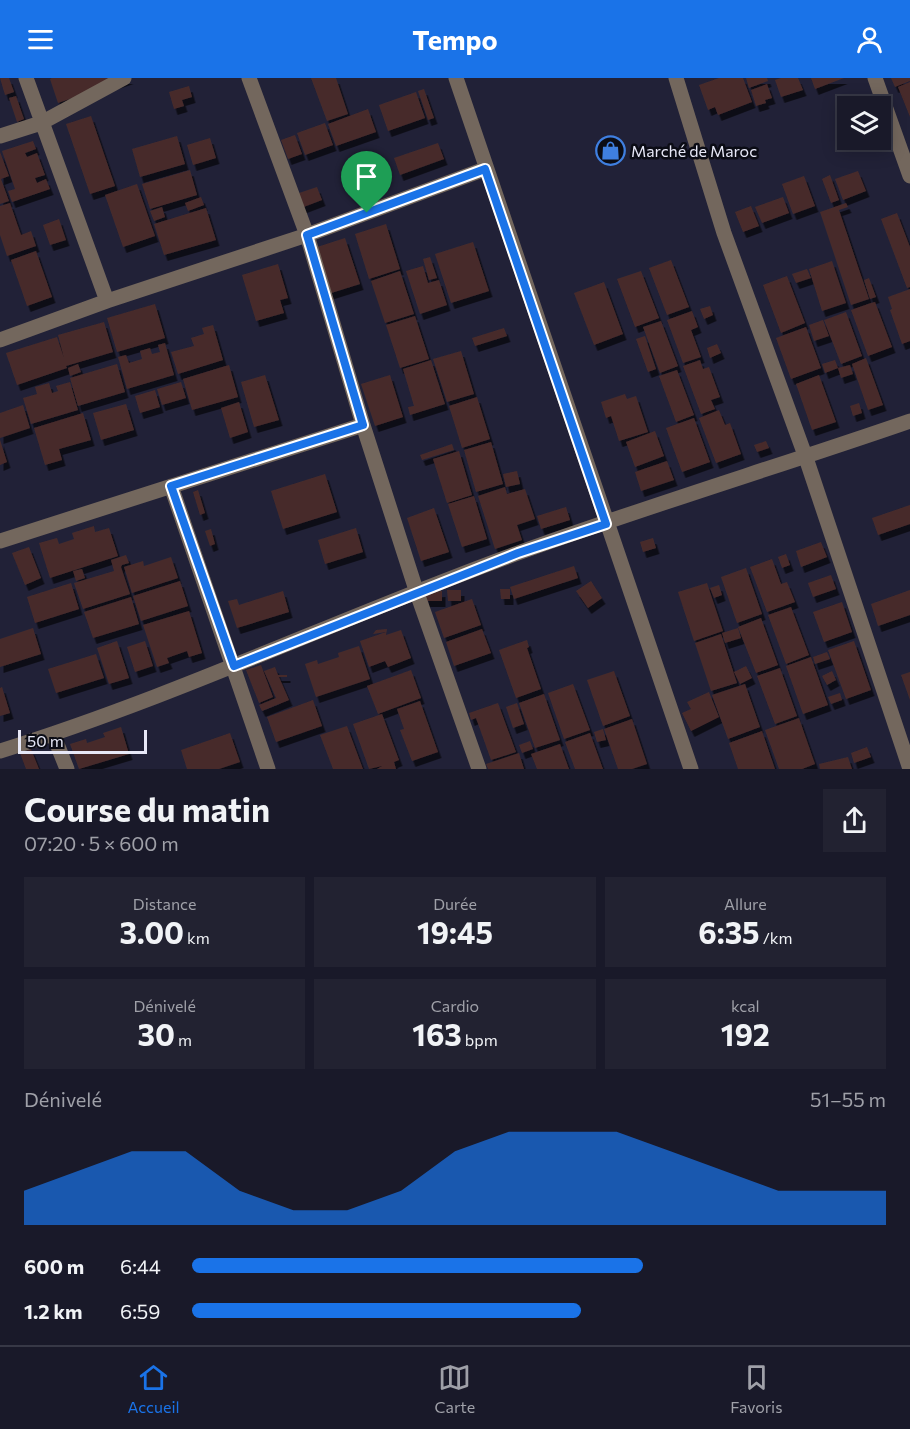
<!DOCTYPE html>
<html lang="fr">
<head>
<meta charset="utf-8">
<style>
	:root { --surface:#191929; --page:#222231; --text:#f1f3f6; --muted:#9fa0a8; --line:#373846; --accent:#1a73e8 }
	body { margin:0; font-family:Commissioner,sans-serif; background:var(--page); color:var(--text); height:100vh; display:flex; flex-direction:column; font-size:22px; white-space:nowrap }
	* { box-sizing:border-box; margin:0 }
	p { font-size:20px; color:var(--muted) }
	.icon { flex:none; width:33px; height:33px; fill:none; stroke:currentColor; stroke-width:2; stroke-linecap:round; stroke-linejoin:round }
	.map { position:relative; height:691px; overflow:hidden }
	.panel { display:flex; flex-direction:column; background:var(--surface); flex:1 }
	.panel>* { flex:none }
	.controls { position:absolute; left:837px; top:18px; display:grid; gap:12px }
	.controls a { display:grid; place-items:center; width:54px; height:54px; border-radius:0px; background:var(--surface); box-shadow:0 3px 15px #0003,0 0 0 2px var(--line); font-size:30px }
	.scale { position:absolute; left:18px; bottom:15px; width:129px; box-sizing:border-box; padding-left:6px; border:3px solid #e7e8f7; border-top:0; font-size:16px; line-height:21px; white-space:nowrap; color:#e7e8f7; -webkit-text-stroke:4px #0b0c15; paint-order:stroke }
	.pin { position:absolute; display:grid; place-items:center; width:51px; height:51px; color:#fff; margin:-62px -26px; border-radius:50% 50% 50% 0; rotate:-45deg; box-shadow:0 0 6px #0007 }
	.pin .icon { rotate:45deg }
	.round { display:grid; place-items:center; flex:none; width:63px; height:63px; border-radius:0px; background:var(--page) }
	.headline { display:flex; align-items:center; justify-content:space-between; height:102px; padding:0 24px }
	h1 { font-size:33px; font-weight:700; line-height:45px }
	.stats { display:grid; grid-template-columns:repeat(3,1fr); gap:9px; height:102px; padding:6px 24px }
	.stats div { display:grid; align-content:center; border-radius:0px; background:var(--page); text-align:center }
	.stats b { font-size:30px; font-weight:700 }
	.stats small { font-size:16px; font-weight:400 }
	.stats p { font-size:16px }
	.chart { height:168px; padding:12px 24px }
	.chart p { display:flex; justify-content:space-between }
	.chart svg { width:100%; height:108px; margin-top:6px; fill:var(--accent); opacity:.7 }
	ul { padding:0 24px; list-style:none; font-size:20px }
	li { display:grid; grid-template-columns:96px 72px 1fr; align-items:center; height:45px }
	li i { height:15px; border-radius:8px; background:var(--accent) }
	header { display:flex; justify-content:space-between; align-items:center; height:78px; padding:0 24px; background:var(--accent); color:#fff; font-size:27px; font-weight:700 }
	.tabs { display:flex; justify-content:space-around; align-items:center; height:84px; border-top:2px solid var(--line); background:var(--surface); font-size:16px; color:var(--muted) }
	.tabs a { display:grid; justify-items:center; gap:3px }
	.tabs .selected { color:var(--accent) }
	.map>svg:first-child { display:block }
</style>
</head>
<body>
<header><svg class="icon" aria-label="menu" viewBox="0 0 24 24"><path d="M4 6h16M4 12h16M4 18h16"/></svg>Tempo<svg class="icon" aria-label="person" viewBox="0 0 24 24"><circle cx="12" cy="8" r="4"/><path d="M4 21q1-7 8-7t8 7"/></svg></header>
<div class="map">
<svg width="910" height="691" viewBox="0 0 910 691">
	<defs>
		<filter id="shadow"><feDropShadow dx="3.5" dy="6" stdDeviation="0" flood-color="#0009"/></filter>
	</defs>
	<rect width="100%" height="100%" fill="#212137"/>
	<path fill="#472b2b" filter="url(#shadow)" d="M0 0H9L14 14 5 17Z
		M130 0 58 25 50 1 52 0Z
		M311 0H336L348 36 327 43Z
		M719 0H743L752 24 718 37 715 29 708 32 699 7Z
		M746 0H767L768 3 749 10Z
		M781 0H798L803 12 781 19 775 2Z
		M811 0H844L815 11Z
		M891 0H910V3L895 9Z
		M910 4V39L898 9Z
		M767 6 772 20 765 22 766 25 756 28 751 12Z
		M189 8 192 19 182 22 184 28 174 31 169 14Z
		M424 11 434 40 428 42 418 13Z
		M416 14 425 40 388 53 379 27Z
		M16 18 24 41 17 44 9 20Z
		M368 31 376 54 336 68 328 46Z
		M91 38 115 108 90 116 66 46Z
		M325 45 333 67 305 77 297 55Z
		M295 57 302 76 288 81 281 62Z
		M177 58 185 86 140 99 132 71Z
		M210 60 216 80 193 87 187 67Z
		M33 63 36 71 25 75 27 79 37 75 45 97 35 100 37 105 46 101 50 111 12 124 8 113 15 111 2 73Z
		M438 65 444 81 400 97 394 80Z
		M0 74 9 98 1 101 9 123 0 126Z
		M190 92 197 117 150 131 142 106Z
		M858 93 866 113 843 122 835 101Z
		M830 97 839 122 831 125 822 101Z
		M804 98 815 128 793 136 782 106Z
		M137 106 155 158 123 169 105 117Z
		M317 109 322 122 301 130 296 116Z
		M201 119 204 127 188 133 185 125Z
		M783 119 789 135 762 145 755 129Z
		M10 125 21 157 31 153 36 168 7 178 0 157V128Z
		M846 125 848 129 839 132 869 221 851 227 820 134Z
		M751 128 759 148 743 154 735 134Z
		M162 129 165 139 154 143 150 133Z
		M206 130 216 162 164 177 154 146Z
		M897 135 910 169V209L907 210 881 141Z
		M59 141 66 162 50 167 43 147Z
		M386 146 400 191 369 201 355 156Z
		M345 160 360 206 328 216 314 170Z
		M473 164 489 213 451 225 435 176Z
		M36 173 52 219 27 228 11 182Z
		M430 179 437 200 429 202 423 181Z
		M671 182 689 229 667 237 649 190Z
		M832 183 846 225 822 233 809 191Z
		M278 186 288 220 280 222 284 235 256 243 242 197Z
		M423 188 428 205 439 202 447 227 420 236 406 193Z
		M807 191 811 200 796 205 792 196Z
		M400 193 414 236 385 245 371 203Z
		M641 193 659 240 635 249 617 201Z
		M787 198 805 245 781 255 763 207Z
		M869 200 876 219 870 221 864 202Z
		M604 204 623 256 594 267 574 215Z
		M910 211V263L902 266 890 232 892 231 888 219Z
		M875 224 892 269 868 278 851 232 871 225 872 227 871 225Z
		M155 226 165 260 117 274 107 240Z
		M710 228 713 237 704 241 700 231Z
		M692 233 698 249 691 252 701 279 683 285 667 242Z
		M846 234 862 278 841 286 824 242Z
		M415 238 429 281 400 290 386 247Z
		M823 242 829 258 814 263 809 247Z
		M661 243 678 288 660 295 643 249Z
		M104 244 113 274 66 288 67 290 17 307 6 275 57 259 64 280 58 257Z
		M213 247 223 282 178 296 171 274 194 268 191 260 204 256 202 250Z
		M806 249 821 290 791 301 776 260Z
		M504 250 507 258 475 268 472 260Z
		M645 258 656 291 648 294 636 261Z
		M165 265 174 297 127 311 118 279 126 277 129 285 142 281 140 273 150 270 152 276 160 274 158 267Z
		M717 266 721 275 710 280 707 270Z
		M461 273 474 316 447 324 433 281Z
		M866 280 883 327 868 332 852 286Z
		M431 282 445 326 410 337 408 329 414 328 403 291Z
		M700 282 703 291 709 289 720 319 711 322 715 331 701 336 683 288Z
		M835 282 838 290 850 287 853 296 841 300 838 290 825 295 822 286Z
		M78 286 81 294 70 298 68 290Z
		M117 286 125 314 78 328 70 300Z
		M229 287 238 319 192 332 183 301Z
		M677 292 694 337 676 344 659 298Z
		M265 297 279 342 254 349 241 304Z
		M390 297 403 339 375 348 361 306Z
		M819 297 836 344 812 352 796 306Z
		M70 304 78 332 31 346 23 320 37 316 35 309 49 305 52 315 58 313 56 308Z
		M181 304 186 320 162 327 157 311Z
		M155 312 160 329 140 335 135 318Z
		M625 316 627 321 636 318 648 354 619 363 611 338 606 340 601 324Z
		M477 319 490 361 462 370 449 328Z
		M239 324 248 354 230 360 221 330Z
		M859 325 862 335 853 338 850 328Z
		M126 326 134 352 101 362 93 335Z
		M23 327 30 350 0 360V335Z
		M719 332 725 347 730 345 741 376 716 385 699 340Z
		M83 335 91 362 59 371 62 382 45 387 34 350Z
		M694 340 710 384 682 394 666 350Z
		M655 353 664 378 635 389 626 364Z
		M0 362 7 384 0 387Z
		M766 363 769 370 757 374 754 367Z
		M491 364 503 406 476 414 464 372Z
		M452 366 454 372 422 382 420 377Z
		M459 373 472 417 447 425 433 381Z
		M667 383 674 402 641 413 635 394Z
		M517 393 520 406 506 409 503 396Z
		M325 396 337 434 283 451 271 413Z
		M505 409 507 416 525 411 535 441 517 447 522 462 495 471 478 418Z
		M198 412 205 435 200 437 193 414Z
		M474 418 487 461 462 469 448 426Z
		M910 427V446L878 457 872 440Z
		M566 429 570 442 541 451 537 438Z
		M434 430 449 474 421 483 407 440Z
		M94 448 95 454 109 450 118 478 50 500 39 465 57 460 59 466 74 461 72 455Z
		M356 450 363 474 325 486 318 462Z
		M211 451 215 466 210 468 205 453Z
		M653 460 656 470 643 474 640 464Z
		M821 464 827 479 801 489 796 473Z
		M29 469 41 500 25 507 12 475Z
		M786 476 790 487 782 490 778 479Z
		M126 477 129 485 122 487 121 489 130 516 83 531 74 505 114 493 111 482Z
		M171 479 178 500 132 515 124 489 143 483 144 488Z
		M772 481 781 506 787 504 795 524 767 534 750 489Z
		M574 488 578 500 514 521 510 509Z
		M746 490 762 536 737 545 721 499Z
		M82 491 85 500 76 503 73 493Z
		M831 497 836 511 813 519 808 505Z
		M180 503 188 528 141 543 133 518Z
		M591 503 602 520 588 530 576 513Z
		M71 505 79 531 35 545 27 519Z
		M707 505 723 553 694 563 678 514Z
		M719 507 722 517 714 520 710 510Z
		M500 511H510V521H501Z
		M447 512H461V523H448Z
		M910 512V537L878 548 871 526Z
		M283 513 289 534 237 550 228 523 237 521 239 527Z
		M442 513V523H425V514Z
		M131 519 139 546 93 560 84 534Z
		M472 521 481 547 444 560 435 534Z
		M842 524 852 554 824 564 813 534Z
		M791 529 809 577 786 586 768 537Z
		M189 533 202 575 189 579 187 573 167 580 169 585 157 589 143 547Z
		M761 540 778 587 756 595 738 549Z
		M33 550 41 576 0 589V561Z
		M738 550 741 560 725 565 722 555Z
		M387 551 386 557 401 552 411 580 388 589 385 583 369 589 360 563 386 554 373 556 376 552Z
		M482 551 491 575 454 588 446 564Z
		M721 556 737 605 711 613 695 565Z
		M527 562 529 569 527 570 541 611 516 620 499 572Z
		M117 563 129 600 109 606 97 570Z
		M145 563 153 588 135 594 127 569Z
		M854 563 871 612 846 621 828 572Z
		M359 568 370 601 316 619 305 586 317 582 318 586 339 579 338 575Z
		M827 574 830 581 815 586 813 579Z
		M96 576 104 600 56 615 48 591Z
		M811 579 828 627 803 636 786 588Z
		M261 587 273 619 259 625 246 592Z
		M746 588 752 600 740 606 734 594Z
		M275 589 278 597H287V599H279L289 622 262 633 259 627 276 620 264 593Z
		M780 590 797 638 775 646 757 598Z
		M411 592 421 620 378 636 367 608Z
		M614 593 630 638 603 648 587 602Z
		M832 593 836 602 827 607 822 598Z
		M910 594V622L901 597Z
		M573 606 590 652 564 661 548 615Z
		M745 606 760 649 728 661 712 617Z
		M2 609 10 635 0 638V610Z
		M709 614 719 639 691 653 682 635 691 631 687 624Z
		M840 615 842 622 831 626 828 619Z
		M544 616 560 662 535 670 519 625Z
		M313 622 322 648 276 664 267 639Z
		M420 623 438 674 412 683 400 652 404 651 397 631Z
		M498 625 516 674 491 682 476 640 471 642 469 635Z
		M517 625 524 646 513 650 506 629Z
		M382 636 399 682 394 684 396 691H377L382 688 369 691 353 646Z
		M799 640 815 686 802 691H779L765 652Z
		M632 641 647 686 632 691H618L604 651Z
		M347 648 363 691H333L320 657Z
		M121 649 129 676 79 691 70 666 86 661 87 665 105 659 103 655Z
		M603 651 606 662 597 664 594 654Z
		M762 653 775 691H738L729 665Z
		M230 655 240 684 219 691H187L181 672Z
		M590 655 603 691H575L565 664Z
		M530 663 533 671 522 675 519 667Z
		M560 666 569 691H537L531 676Z
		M867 669 871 679 854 685 851 675Z
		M31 671 39 691H26L20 675Z
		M519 675 524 691H488L486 686Z
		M848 679 852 691H820L819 686Z"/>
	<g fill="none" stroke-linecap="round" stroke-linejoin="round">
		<path stroke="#73675d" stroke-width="15" d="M26 0 107 223
			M249 0 307 157 363 347 417 515 479 691
			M456 0 691 691
			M676 0 724 155 806 380 910 691
			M875 0 910 98
			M0 58 41 45 124 0
			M0 262 107 223 307 157 485 91
			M171 408 268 691
			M0 463 363 347
			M53 656 67 691
			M0 673C177 618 344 538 518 475 647 428 780 388 910 343"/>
	</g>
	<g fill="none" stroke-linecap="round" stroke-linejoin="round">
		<defs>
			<path id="route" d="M485 91 606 446 518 475 234 588 171 408 363 347 307 157Z"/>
		</defs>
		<use href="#route" stroke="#fff" stroke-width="12"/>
		<use href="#route" stroke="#1a73e8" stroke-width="8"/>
	</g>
	<defs>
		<symbol id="shop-ring" viewBox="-11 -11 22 22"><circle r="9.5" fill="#0b0c15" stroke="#3f7fe0" stroke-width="1.5"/><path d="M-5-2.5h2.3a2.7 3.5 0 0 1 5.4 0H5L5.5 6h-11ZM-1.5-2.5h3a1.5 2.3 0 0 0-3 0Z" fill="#3f7fe0"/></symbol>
	</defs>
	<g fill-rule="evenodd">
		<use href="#shop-ring" x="594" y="56" width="33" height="33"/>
	</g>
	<g text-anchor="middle" stroke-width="5" stroke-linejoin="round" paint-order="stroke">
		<g font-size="16" fill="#e7e8f7" stroke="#0b0c15" text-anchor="start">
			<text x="631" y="79">Marché de Maroc</text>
		</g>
	</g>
</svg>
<div class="controls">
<a><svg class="icon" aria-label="layers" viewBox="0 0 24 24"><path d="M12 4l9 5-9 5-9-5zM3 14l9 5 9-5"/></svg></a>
</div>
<div class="scale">50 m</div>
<div class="pin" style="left:367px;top:135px;background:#1e9e55"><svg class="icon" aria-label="arrive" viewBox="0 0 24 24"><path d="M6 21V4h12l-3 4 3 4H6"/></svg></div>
</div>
<section class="panel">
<div class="headline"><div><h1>Course du matin</h1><p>07:20 · 5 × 600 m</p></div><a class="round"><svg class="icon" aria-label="share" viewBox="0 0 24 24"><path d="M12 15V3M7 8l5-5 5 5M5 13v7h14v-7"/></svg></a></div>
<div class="stats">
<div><p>Distance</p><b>3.00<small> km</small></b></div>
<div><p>Durée</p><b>19:45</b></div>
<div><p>Allure</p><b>6:35<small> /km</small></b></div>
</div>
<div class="stats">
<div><p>Dénivelé</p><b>30<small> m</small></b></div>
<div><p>Cardio</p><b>163<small> bpm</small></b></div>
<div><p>kcal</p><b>192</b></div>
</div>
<div class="chart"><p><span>Dénivelé</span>51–55 m</p>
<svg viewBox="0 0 160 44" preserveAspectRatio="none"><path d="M0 44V30L10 22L20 14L30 14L40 30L50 38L60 38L70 30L80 14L90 6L100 6L110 6L120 14L130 22L140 30L150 30L160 30V44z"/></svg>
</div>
<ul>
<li><b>600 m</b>6:44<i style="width:65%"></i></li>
<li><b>1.2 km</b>6:59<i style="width:56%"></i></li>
</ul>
</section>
<nav class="tabs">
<a class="selected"><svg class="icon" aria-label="home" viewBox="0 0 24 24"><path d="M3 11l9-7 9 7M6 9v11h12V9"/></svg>Accueil</a>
<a><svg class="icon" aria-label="map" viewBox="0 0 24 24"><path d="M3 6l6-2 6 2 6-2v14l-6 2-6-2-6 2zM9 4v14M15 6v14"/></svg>Carte</a>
<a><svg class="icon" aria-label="saved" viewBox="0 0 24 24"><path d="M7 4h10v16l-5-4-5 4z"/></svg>Favoris</a>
</nav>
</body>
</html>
